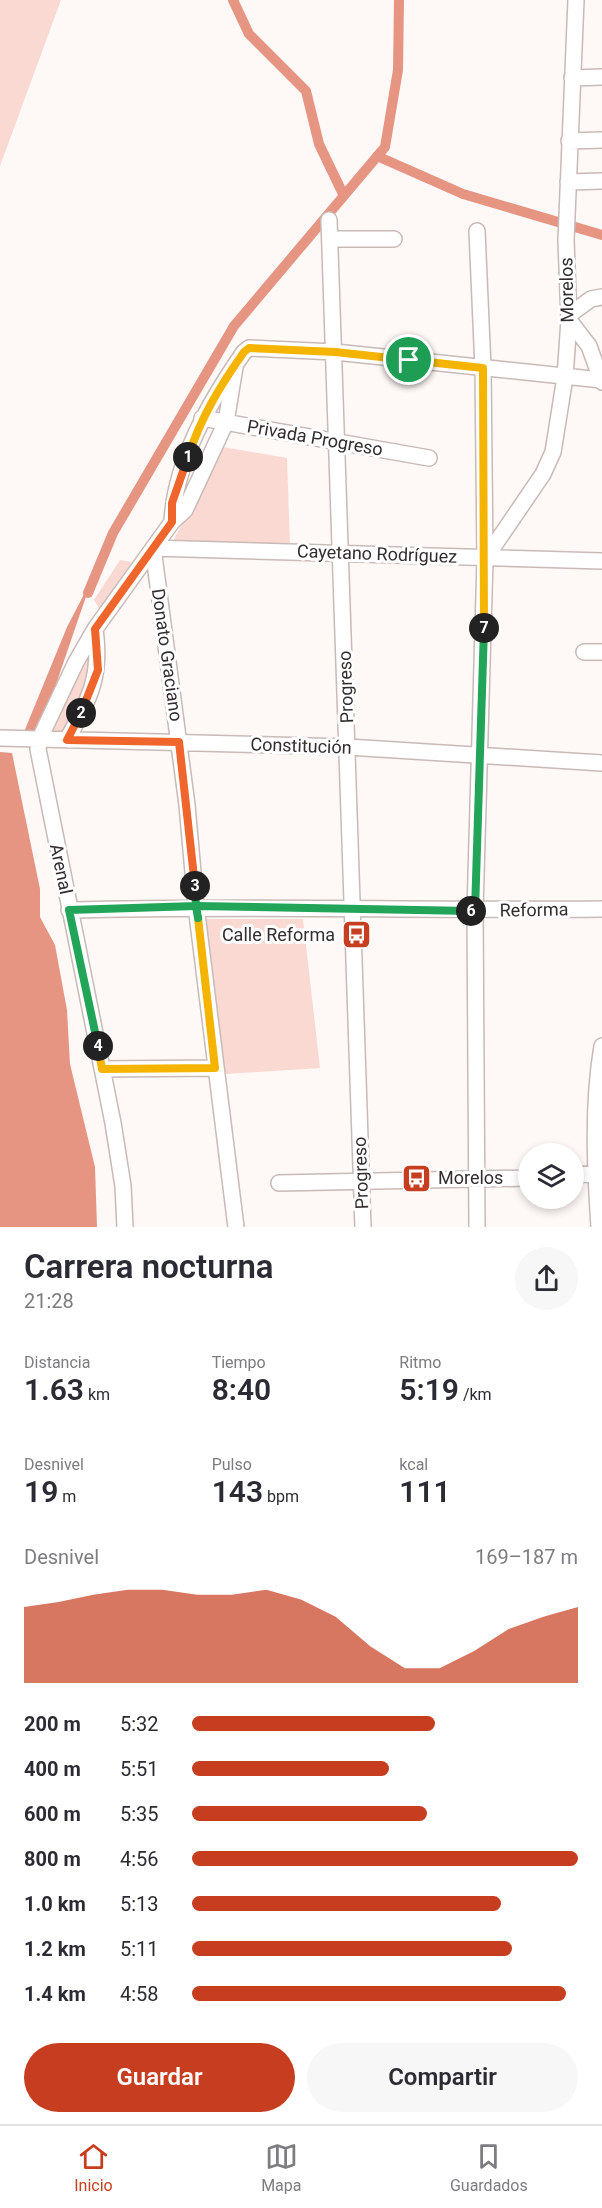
<!DOCTYPE html>
<html lang="es">
<head>
<meta charset="utf-8">
<style>
	:root { --surface:#fff; --page:#f7f7f7; --text:#2b2b33; --muted:#7c7c81; --line:#e1e1e2; --accent:#c73d1f }
	body { margin:0; font-family:Roboto,sans-serif; background:var(--page); color:var(--text); height:100vh; display:flex; flex-direction:column; font-size:22px; white-space:nowrap }
	* { box-sizing:border-box; margin:0 }
	p { font-size:20px; color:var(--muted) }
	.icon { flex:none; width:33px; height:33px; fill:none; stroke:currentColor; stroke-width:2; stroke-linecap:round; stroke-linejoin:round }
	.map { position:relative; height:1227px; overflow:hidden }
	.side { display:flex; flex-direction:column; background:var(--surface); flex:1 }
	.side>* { flex:none }
	.fabs { position:absolute; left:518px; top:1143px; display:grid; gap:12px }
	.fabs a { display:grid; place-items:center; width:66px; height:66px; border-radius:50%; background:var(--surface); box-shadow:0 3px 9px #0003; font-size:30px }
	.pin { position:absolute; display:grid; place-items:center; width:51px; height:51px; color:#fff; margin:-26px; border:3px solid #fff; border-radius:50%; box-shadow:0 2px 6px #0007 }
	.km { position:absolute; width:30px; height:30px; margin:-15px; border-radius:50%; background:#222; color:#fff; font-size:16px; line-height:30px; text-align:center }
	.round { display:grid; place-items:center; flex:none; width:63px; height:63px; border-radius:32px; background:var(--page) }
	.head { display:flex; align-items:center; justify-content:space-between; height:102px; padding:0 24px }
	h1 { font-size:33px; font-weight:600; line-height:45px }
	.metrics { display:grid; grid-template-columns:repeat(3,1fr); gap:9px; height:102px; padding:6px 24px }
	.metrics div { display:grid; align-content:center }
	.metrics b { font-size:30px; font-weight:600 }
	.metrics small { font-size:16px; font-weight:400 }
	.metrics p { font-size:16px }
	.chart { height:168px; padding:12px 24px }
	.chart p { display:flex; justify-content:space-between }
	.chart svg { width:100%; height:108px; margin-top:6px; fill:var(--accent); opacity:.7 }
	.action { display:flex; gap:12px; margin-top:auto; padding:12px 24px }
	.action a { flex:1; height:69px; border-radius:36px; background:var(--accent); color:#fff; font-size:24px; font-weight:600; line-height:69px; text-align:center }
	.action a+a { background:var(--page); color:var(--text) }
	ul { padding:0 24px; list-style:none; font-size:20px }
	li { display:grid; grid-template-columns:96px 72px 1fr; align-items:center; height:45px }
	li i { height:15px; border-radius:8px; background:var(--accent) }
	.tabs { display:flex; justify-content:space-around; align-items:center; height:84px; border-top:2px solid var(--line); background:var(--surface); font-size:16px; color:var(--muted) }
	.tabs a { display:grid; justify-items:center; gap:3px }
	.tabs .active { color:var(--accent) }
	.map>svg:first-child { display:block }
</style>
</head>
<body>
<div class="map">
<svg width="602" height="1227" viewBox="0 0 602 1227">
	<rect width="100%" height="100%" fill="#fef8f6"/>
	<path fill="#f9d9d1" d="M0 0H61L0 166Z
		M223 447 287 458 290 547 172 543Z
		M120 560 132 562 100 610 94 600Z
		M85 653 93 656 68 733 49 731Z
		M205 919H303L320 1068 225 1074Z"/>
	<path fill="#e59582" d="M92 579 40 731 24 732 67 627Z
		M0 752 12 753 40 889V917L55 945 67 1010 70 1064 95 1167 97 1227H0Z"/>
	<g fill="none" stroke-linecap="round" stroke-linejoin="round">
		<path stroke="#e59582" stroke-width="10" d="M233 0 249 34 306 91 319 144 343 194
			M377 156 463 194 602 235
			M88 593 113 533 234 326 385 147 398 70 399 0"/>
		<defs>
			<path id="minor" d="M572 78 602 77
				M569 141 602 140
				M568 182 602 181
				M329 220 363 1227
				M477 231 483 368 485 559 475 911 477 1227
				M330 239H394
				M569 315 591 299 602 297
				M569 320 589 346 602 382
				M202 418 429 458
				M172 522C175 461 210 401 244 352L249 348 335 352 602 380
				M485 559 543 474 553 452 565 377 569 320 566 240 576 0
				M95 629 172 522 185 510 226 422 235 367
				M584 652H602
				M0 738 348 747 602 763
				M67 740C89 699 102 677 95 629L76 662 40 738 38 749 113 1123 123 1186 125 1227
				M69 910C247 905 424 911 602 909
				M102 1069 215 1068
				M573 1175 602 1173
				M279 1183 528 1178
				M236 1227 196 906 187 805 153 548 602 561
				M599 1227C595 1167 592 1105 602 1046"/>
		</defs>
		<use href="#minor" stroke="#c8bab7" stroke-width="18"/>
		<use href="#minor" stroke="#fff" stroke-width="15"/>
	</g>
	<g fill="none" stroke-linecap="round" stroke-linejoin="round">
		<defs>
			<path id="split-1" d="M188 457C201 417 220 386 244 352L249 348 335 352 409 360"/>
			<path id="split-2" d="M81 713 98 670 95 629 172 522V503L188 457"/>
			<path id="split-3" d="M81 713 67 740 179 742 195 886"/>
			<path id="split-4" d="M98 1046 69 910 196 906 195 886"/>
			<path id="split-5" d="M98 1046 102 1069 215 1068 198 918"/>
			<path id="split-6" d="M198 918 196 906 471 911"/>
			<path id="split-7" d="M471 911H475L484 628"/>
			<path id="split-8" d="M409 360 483 368 484 628"/>
		</defs>
		<use href="#split-1" stroke="#fff" stroke-width="12"/>
		<use href="#split-2" stroke="#fff" stroke-width="12"/>
		<use href="#split-3" stroke="#fff" stroke-width="12"/>
		<use href="#split-4" stroke="#fff" stroke-width="12"/>
		<use href="#split-5" stroke="#fff" stroke-width="12"/>
		<use href="#split-6" stroke="#fff" stroke-width="12"/>
		<use href="#split-7" stroke="#fff" stroke-width="12"/>
		<use href="#split-8" stroke="#fff" stroke-width="12"/>
		<use href="#split-1" stroke="#f5b400" stroke-width="8"/>
		<use href="#split-2" stroke="#f0652b" stroke-width="8"/>
		<use href="#split-3" stroke="#f0652b" stroke-width="8"/>
		<use href="#split-4" stroke="#22a559" stroke-width="8"/>
		<use href="#split-5" stroke="#f5b400" stroke-width="8"/>
		<use href="#split-6" stroke="#22a559" stroke-width="8"/>
		<use href="#split-7" stroke="#22a559" stroke-width="8"/>
		<use href="#split-8" stroke="#f5b400" stroke-width="8"/>
	</g>
	<defs>
		<symbol id="bus-square" viewBox="-11 -11 22 22"><rect x="-9" y="-9" width="18" height="18" rx="4" fill="#c73d1f" stroke="#fff"/><path d="M-5-6H5V4H4V6H2V4H-2V6H-4V4H-5ZM-3.5-4V0h7V-4ZM-3.5 1.2v1.5H-2V1.2ZM2 1.2v1.5H3.5V1.2Z" fill="#fff"/></symbol>
	</defs>
	<g fill-rule="evenodd">
		<use href="#bus-square" x="340" y="918" width="33" height="33"/>
		<use href="#bus-square" x="400" y="1162" width="33" height="33"/>
	</g>
	<g text-anchor="middle" stroke-width="6" stroke-linejoin="round" paint-order="stroke">
		<g font-size="18" fill="#332e2d" stroke="#fff">
			<text transform="translate(567 290) rotate(-91)" y="6">Morelos</text>
			<text transform="translate(315 438) rotate(10)" y="6">Privada Progreso</text>
			<text transform="translate(377 554) rotate(2)" y="6">Cayetano Rodríguez</text>
			<text transform="translate(167 655) rotate(82)" y="6">Donato Graciano</text>
			<text transform="translate(346 687) rotate(-92)" y="6">Progreso</text>
			<text transform="translate(301 746) rotate(2)" y="6">Constitución</text>
			<text transform="translate(61 869) rotate(78)" y="6">Arenal</text>
			<text transform="translate(534 910) rotate(-1)" y="6">Reforma</text>
			<text transform="translate(361 1173) rotate(-92)" y="6">Progreso</text>
		</g>
		<g font-size="18" fill="#332e2d" stroke="#fff" text-anchor="end">
			<text x="335" y="941">Calle Reforma</text>
			<text x="438" y="1184" text-anchor="start">Morelos</text>
		</g>
	</g>
</svg>
<div class="fabs">
<a><svg class="icon" aria-label="layers" viewBox="0 0 24 24"><path d="M12 4l9 5-9 5-9-5zM3 14l9 5 9-5"/></svg></a>
</div>
<div class="pin" style="left:409px;top:360px;background:#1e9e55"><svg class="icon" aria-label="arrive" viewBox="0 0 24 24"><path d="M6 21V4h12l-3 4 3 4H6"/></svg></div>
<b class="km" style="left:188px;top:457px">1</b>
<b class="km" style="left:81px;top:713px">2</b>
<b class="km" style="left:195px;top:886px">3</b>
<b class="km" style="left:98px;top:1046px">4</b>
<b class="km" style="left:471px;top:911px">6</b>
<b class="km" style="left:484px;top:628px">7</b>
</div>
<section class="side">
<div class="head"><div><h1>Carrera nocturna</h1><p>21:28</p></div><a class="round"><svg class="icon" aria-label="share" viewBox="0 0 24 24"><path d="M12 15V3M7 8l5-5 5 5M5 13v7h14v-7"/></svg></a></div>
<div class="metrics">
<div><p>Distancia</p><b>1.63<small> km</small></b></div>
<div><p>Tiempo</p><b>8:40</b></div>
<div><p>Ritmo</p><b>5:19<small> /km</small></b></div>
</div>
<div class="metrics">
<div><p>Desnivel</p><b>19<small> m</small></b></div>
<div><p>Pulso</p><b>143<small> bpm</small></b></div>
<div><p>kcal</p><b>111</b></div>
</div>
<div class="chart"><p><span>Desnivel</span>169–187 m</p>
<svg viewBox="0 0 160 44" preserveAspectRatio="none"><path d="M0 44V13L10 11L20 8L30 6L40 6L50 8L60 8L70 6L80 10L90 17L100 29L110 38L120 38L130 31L140 22L150 17L160 13V44z"/></svg>
</div>
<ul>
<li><b>200 m</b>5:32<i style="width:63%"></i></li>
<li><b>400 m</b>5:51<i style="width:51%"></i></li>
<li><b>600 m</b>5:35<i style="width:61%"></i></li>
<li><b>800 m</b>4:56<i style="width:100%"></i></li>
<li><b>1.0 km</b>5:13<i style="width:80%"></i></li>
<li><b>1.2 km</b>5:11<i style="width:83%"></i></li>
<li><b>1.4 km</b>4:58<i style="width:97%"></i></li>
</ul>
<div class="action"><a>Guardar</a><a>Compartir</a></div>
</section>
<nav class="tabs">
<a class="active"><svg class="icon" aria-label="home" viewBox="0 0 24 24"><path d="M3 11l9-7 9 7M6 9v11h12V9"/></svg>Inicio</a>
<a><svg class="icon" aria-label="map" viewBox="0 0 24 24"><path d="M3 6l6-2 6 2 6-2v14l-6 2-6-2-6 2zM9 4v14M15 6v14"/></svg>Mapa</a>
<a><svg class="icon" aria-label="saved" viewBox="0 0 24 24"><path d="M7 4h10v16l-5-4-5 4z"/></svg>Guardados</a>
</nav>
</body>
</html>
